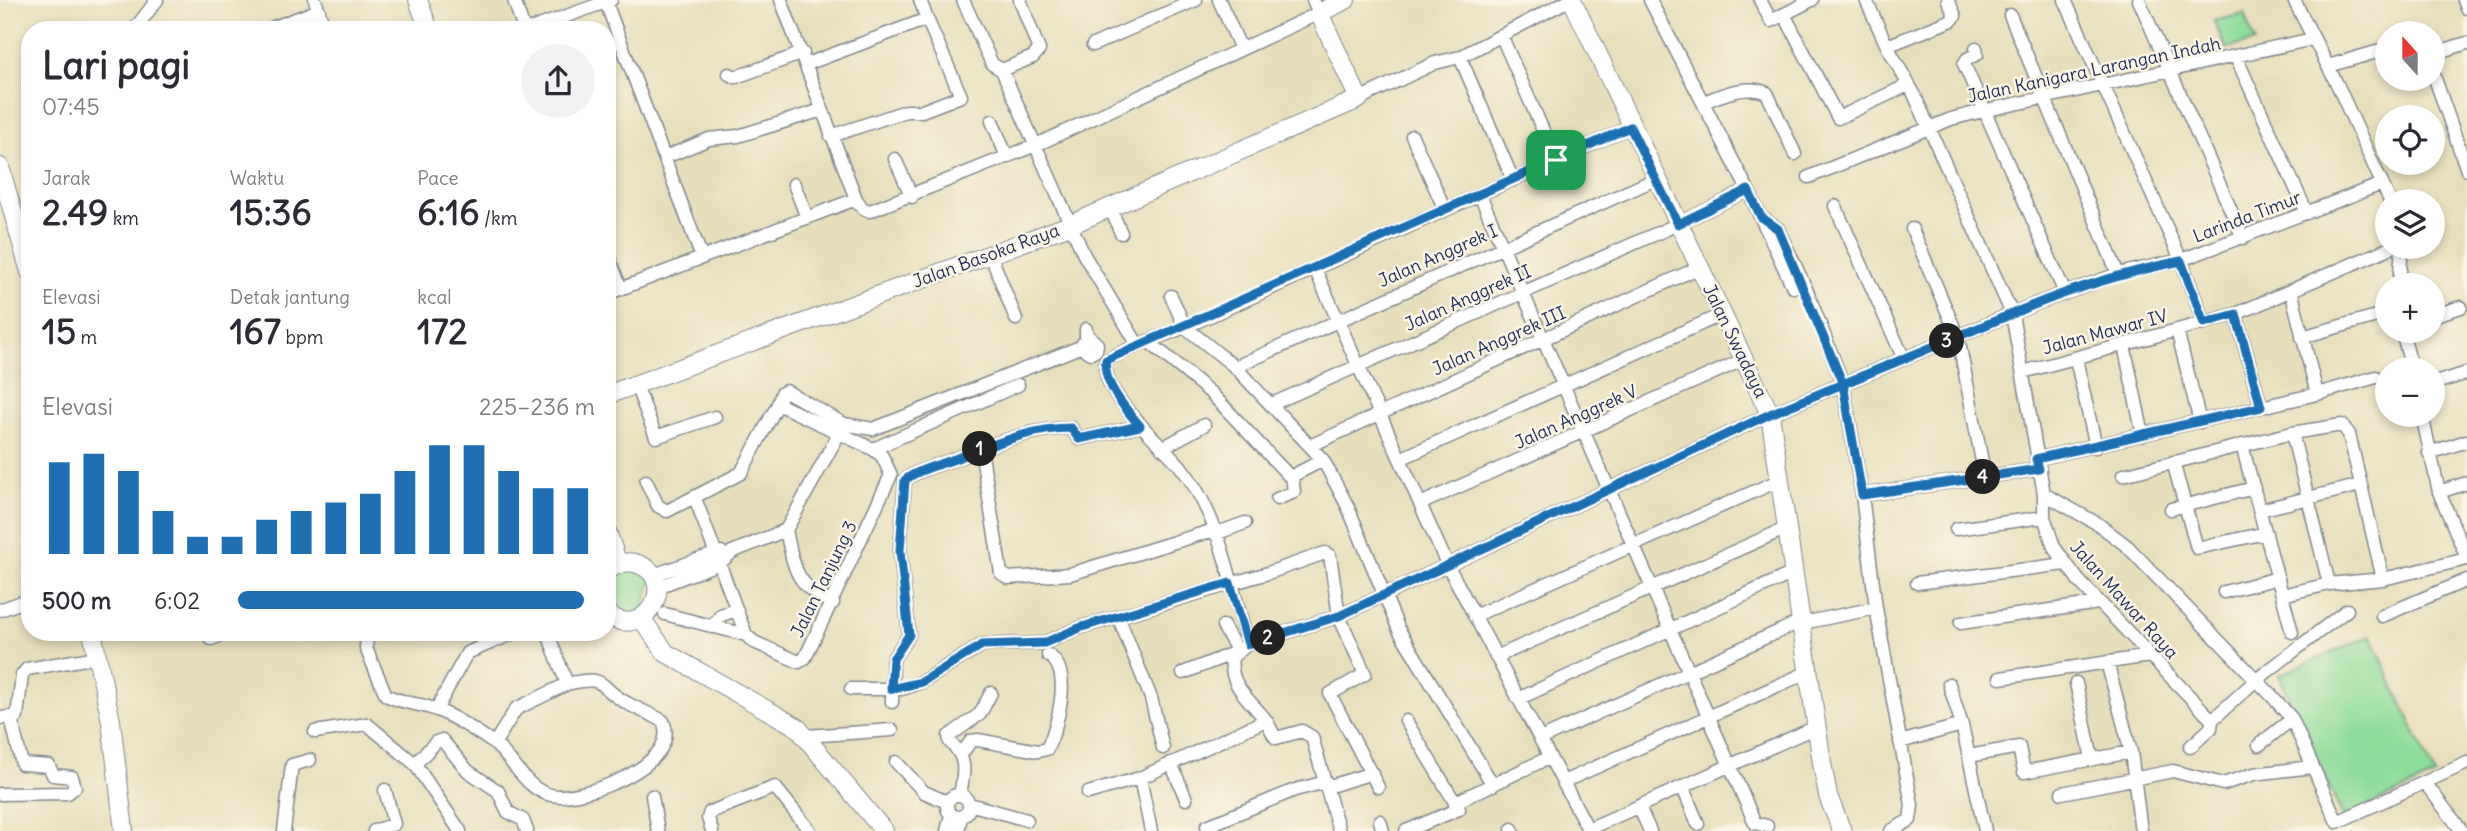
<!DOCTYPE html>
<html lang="id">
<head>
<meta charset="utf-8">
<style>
	:root { --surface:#fff; --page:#f2f2f3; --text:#2b2b33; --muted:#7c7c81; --accent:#1f6fb2 }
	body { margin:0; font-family:Delius,sans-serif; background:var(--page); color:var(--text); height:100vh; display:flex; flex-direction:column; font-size:26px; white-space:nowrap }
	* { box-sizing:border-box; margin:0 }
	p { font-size:23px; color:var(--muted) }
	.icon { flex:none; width:38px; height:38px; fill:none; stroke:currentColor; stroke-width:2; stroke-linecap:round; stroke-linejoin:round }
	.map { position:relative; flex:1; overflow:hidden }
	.details { position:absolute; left:21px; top:21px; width:595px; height:620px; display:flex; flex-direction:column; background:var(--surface); border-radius:28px; box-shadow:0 4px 10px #0003 }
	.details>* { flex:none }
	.needle { width:46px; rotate:339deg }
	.controls { position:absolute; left:2375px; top:21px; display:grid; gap:14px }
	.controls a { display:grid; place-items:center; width:70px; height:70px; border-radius:50%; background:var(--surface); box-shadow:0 4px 10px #0003; font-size:35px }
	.pin { position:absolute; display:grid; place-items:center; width:60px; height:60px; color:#fff; margin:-30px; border-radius:14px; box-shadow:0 4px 10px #0006 }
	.km { position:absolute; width:35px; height:35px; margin:-18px; border-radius:50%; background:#222; color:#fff; font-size:19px; line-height:35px; text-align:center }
	.round { display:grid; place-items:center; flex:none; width:74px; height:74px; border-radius:37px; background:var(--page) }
	.summary { display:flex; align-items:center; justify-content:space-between; height:119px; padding:0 21px }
	h1 { font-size:38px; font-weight:800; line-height:52px }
	.stats { display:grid; grid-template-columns:repeat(3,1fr); gap:10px; height:119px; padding:7px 21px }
	.stats div { display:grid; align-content:center }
	.stats b { font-size:35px; font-weight:800 }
	.stats small { font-size:19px; font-weight:400 }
	.stats p { font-size:19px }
	.chart { height:196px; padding:14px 21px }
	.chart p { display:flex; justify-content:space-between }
	.chart svg { width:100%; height:126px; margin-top:7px; stroke:var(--accent); stroke-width:6 }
	ul { padding:0 21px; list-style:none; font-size:23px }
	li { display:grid; grid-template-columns:112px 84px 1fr; align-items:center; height:52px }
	li i { height:18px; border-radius:9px; background:var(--accent) }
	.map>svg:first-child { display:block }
</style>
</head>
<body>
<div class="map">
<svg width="2467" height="831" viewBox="0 0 2467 831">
	<rect width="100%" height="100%" fill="#fcf5e5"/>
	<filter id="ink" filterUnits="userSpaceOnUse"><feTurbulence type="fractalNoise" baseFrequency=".0143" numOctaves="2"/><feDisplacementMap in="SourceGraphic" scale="14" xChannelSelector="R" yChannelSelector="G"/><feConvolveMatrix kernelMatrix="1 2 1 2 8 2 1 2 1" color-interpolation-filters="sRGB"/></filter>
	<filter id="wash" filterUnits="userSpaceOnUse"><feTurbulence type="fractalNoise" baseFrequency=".00686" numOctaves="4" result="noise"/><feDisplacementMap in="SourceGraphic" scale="28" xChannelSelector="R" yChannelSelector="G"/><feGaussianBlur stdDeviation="1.57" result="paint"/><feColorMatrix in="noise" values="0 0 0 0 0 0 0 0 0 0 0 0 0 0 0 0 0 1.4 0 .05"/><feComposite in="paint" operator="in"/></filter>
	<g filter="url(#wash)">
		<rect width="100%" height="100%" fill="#e7dfbb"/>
		<path fill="#8edc99" stroke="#54867c" stroke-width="2" d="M2244 14 2255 42 2226 48 2214 21Z
			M618 564 653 576 641 618 607 613V571Z
			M2371 636 2435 776 2343 817 2279 675Z"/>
	</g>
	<g filter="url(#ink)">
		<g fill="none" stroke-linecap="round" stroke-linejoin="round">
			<defs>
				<path id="street" d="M315 0 325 30
					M514 0 524 30
					M605 0 702 258
					M781 0 856 199 863 209 870 211 1036 145 1319 13 1313 0
					M963 0 992 64 1002 70 1084 255 1138 345 1106 360C1098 393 1163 444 1181 467 1220 516 1231 585 1248 644L1232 657C1228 685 1250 700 1265 719 1270 725 1271 732 1276 738L1302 731 1312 737 1339 831
					M1219 0 1241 49
					M1650 0 1748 190
					M1760 0 1771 21 1812 0
					M1866 0 1887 46 1914 94 2012 314 2044 494V517L2054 547 2079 581 2212 720 2255 681 2347 610
					M2065 0 2181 260 2204 323
					M2139 0 2243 238
					M2294 0 2337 84 2390 201
					M2464 0 2467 8
					M1784 14 1838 118 1908 85
					M2010 15 2118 274
					M134 30 157 0
					M266 30 319 10
					M528 30 611 0
					M1501 35 1556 160
					M1093 45 1196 0
					M1887 46 1952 20 1955 16 1948 0
					M1976 48 1977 54 1967 59 1964 64 2065 293
					M2432 54 2467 43
					M1460 57 1513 180
					M2236 57 2307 213
					M807 64 927 19 920 0
					M2328 66 2387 49
					M1002 70 1033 57 1039 50 1020 0
					M2432 70 2467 170
					M729 74 736 77 803 53
					M1359 99 1435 63 1460 57 1569 0
					M1704 102C1723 94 1747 84 1767 93L1795 154
					M992 121 1007 157
					M831 136 906 111H922L961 96 927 19
					M1412 136 1445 210
					M673 154 709 139 738 136 822 110
					M895 159 912 197
					M1809 177 1951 119 1983 111 2313 39
					M794 184 807 218
					M1480 195 1755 823 1767 826
					M1835 206 1904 359
					M1110 208 1121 233
					M1761 217 1778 229 1807 291 1843 384 1862 495 1876 608 1912 805 1910 820 1891 831
					M1912 229 1958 337 1985 477
					M607 252 621 289
					M990 254 1016 319
					M1315 269 1447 564 1589 831
					M2399 285 2402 247
					M2291 290 2317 394
					M607 294 856 199
					M1171 296 1185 327 1235 367 1323 460 1347 505 1399 630 1493 785
					M2236 314 2261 407
					M2432 316 2461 307
					M2177 330 2200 422
					M2402 331 2412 369
					M2302 337 2387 313
					M1148 341 1212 394 1291 478
					M1138 345 1185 327 1630 127
					M2124 345 2143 435
					M1080 347 1091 353 1096 350 1097 344 1087 335
					M2076 359 2096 447
					M1235 367 1656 179
					M2023 372 2236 314 2392 247
					M2432 384 2467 373
					M636 385 656 437 715 417
					M778 404 782 393 786 391 844 424 873 429 1080 347 1086 339V329
					M1272 404 1678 224 1748 190 1793 287
					M2422 415 2439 492 2467 558
					M2292 433 2329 584
					M1312 445 1700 267
					M2242 445 2292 632
					M1162 448 1204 425
					M873 449 1018 385
					M981 449 1001 573 1008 578 1070 574 1214 530
					M2429 453 2467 441
					M1400 459 1723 314
					M2036 459 2317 394 2376 377
					M2173 462 2197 548 2266 533
					M2123 475 2292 433 2342 425 2349 434 2383 579
					M646 481 658 506 667 511 741 473 778 404 873 449 882 456 891 475 805 658 799 662 754 642 746 635 695 498
					M2439 492 2467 483
					M2044 494 2098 524 2127 546 2273 697 2292 719 2337 822 2467 763
					M1862 495 2039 469
					M1277 499 1294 492 1292 476 1323 460
					M1420 504 1745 359
					M2171 509 2254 488
					M2260 510 2361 485
					M1956 529 2044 517
					M786 530C794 567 795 587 833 603
					M1215 534 1245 523
					M653 575 721 552
					M1917 583 2065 564
					M658 587 720 563 732 552 786 530 841 430
					M2224 592 2278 578
					M2282 595 2329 584 2383 579 2467 559
					M0 610 30 599
					M665 614 746 635
					M1118 616 1151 698 1163 748
					M1474 616 1780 480
					M2382 616 2467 580
					M1961 623 2099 603
					M1223 626 1237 650
					M712 627 721 615 737 610
					M367 632 366 648 386 695C403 704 420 703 437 710 455 717 476 731 492 742 512 756 525 790 551 795 581 802 683 765 663 721 651 714 639 710 627 703 596 687 610 674 567 684L548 634
					M211 639 232 632
					M1248 644 1339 616 1770 414 2038 303 2118 274 2181 260 2382 184
					M1496 657 1787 528
					M2107 662 2131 752 2141 831
					M1183 673 1234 653
					M2000 678 2150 656
					M2076 683 2092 759
					M851 689H902L922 682 982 645 1044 643 1082 627 1268 573 1325 553 1330 556 1339 616 1365 674 1330 694 1378 787
					M1518 699 1793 573
					M892 702 893 659 909 635 900 551 905 480C915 472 923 470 934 466 980 452 1022 428 1071 428L1079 439 1140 426
					M436 710 467 653 516 632
					M0 718 17 716 22 675 27 669 97 657
					M1962 725 1985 831
					M315 732 367 724 415 764 460 831
					M806 736 892 730
					M1540 739 1793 625 1876 608
					M1900 742 1962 725 1949 684
					M494 744 516 709 567 684
					M2259 745 2292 719
					M2190 747 2211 728 2212 720
					M962 753 971 741 978 740 1038 751 1047 749C1057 727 1074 670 1048 655
					M1969 756 2019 747 2024 772 2131 752
					M896 762 924 792 947 802
					M1171 763 1186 799
					M415 764 436 742 442 740 468 771 498 791 508 812 523 820 527 831
					M1140 778 1151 831
					M1563 782 1808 672
					M2425 783 2462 831
					M1327 787 1372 773
					M1683 788 1698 824
					M1088 793 1140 778 1266 720
					M2062 793 2173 771 2223 784 2254 774 2312 767
					M0 794 68 793 75 787 72 777 53 775 49 766 22 764 11 718
					M947 806a11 11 0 1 1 22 0a11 11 0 1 1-22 0Z
					M960 795C964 773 968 758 950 742L949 736 980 714 991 693
					M652 796 658 831
					M1456 802 1550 757
					M969 804 1027 820
					M1639 807 1650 831
					M1380 821 1383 831
					M1207 826 1295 790 1326 782
					M1512 829 1513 831
					M1588 829 1816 727
					M284 831 292 765 310 760
					M374 831 394 824 385 790
					M712 831 708 818 710 812 775 787 810 831
					M947 831 951 814
					M958 831 961 817
					M1406 831 1459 809 1406 721"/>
				<path id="secondary" d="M418 0 429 30
					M1572 0 1770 414 1822 763 1828 796 1842 831
					M0 167 30 272
					M607 395 1070 225 1359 99 1319 13 1346 0
					M607 531 618 564
					M607 571C616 564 627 560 638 564 682 580 642 645 607 613
					M641 618 666 653 797 727 884 831
					M92 632 111 721 124 831"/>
			</defs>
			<use href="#street" stroke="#81878c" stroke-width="15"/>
			<use href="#secondary" stroke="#81878c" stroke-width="20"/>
			<use href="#street" stroke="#fff" stroke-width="12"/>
			<use href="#secondary" stroke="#fff" stroke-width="18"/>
		</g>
	</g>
	<g fill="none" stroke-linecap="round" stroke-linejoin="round" filter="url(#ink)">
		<defs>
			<path id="route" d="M1556 160 1106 360C1101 381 1127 411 1140 426L1079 439 1071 428C1022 428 980 452 934 466 923 470 915 472 905 480L900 551 909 635 893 659 891 689 922 682 982 645 1044 643 1082 627 1230 583 1248 644 1339 616 1770 414 2012 314C2067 290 2122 273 2181 261L2204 323 2236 314 2261 407 2036 459 2039 469 1862 495 1843 384 1778 229 1761 217 1748 190 1678 224 1630 127 1556 160"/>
		</defs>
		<use href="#route" stroke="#fff" stroke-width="14"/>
		<use href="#route" stroke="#1f6fb2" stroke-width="9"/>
	</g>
	<g text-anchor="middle" stroke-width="5" stroke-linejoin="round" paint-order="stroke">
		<g font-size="18" fill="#1b2f5e" stroke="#fcf5e5">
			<text transform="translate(2094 70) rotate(-12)" y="6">Jalan Kanigara Larangan Indah</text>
			<text transform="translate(2247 217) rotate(-21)" y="6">Larinda Timur</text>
			<text transform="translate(986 256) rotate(-20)" y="6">Jalan Basoka Raya</text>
			<text transform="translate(1438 256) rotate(-24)" y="6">Jalan Anggrek I</text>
			<text transform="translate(1468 298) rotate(-24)" y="6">Jalan Anggrek II</text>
			<text transform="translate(2105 332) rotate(-15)" y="6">Jalan Mawar IV</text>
			<text transform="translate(1499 341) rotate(-24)" y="6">Jalan Anggrek III</text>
			<text transform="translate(1735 341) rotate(64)" y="6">Jalan Swadaya</text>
			<text transform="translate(1576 417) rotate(-24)" y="6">Jalan Anggrek V</text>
			<text transform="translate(824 579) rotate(-64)" y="6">Jalan Tanjung 3</text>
			<text transform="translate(2124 600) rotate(48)" y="6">Jalan Mawar Raya</text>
		</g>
	</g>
</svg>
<div class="controls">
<a><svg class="needle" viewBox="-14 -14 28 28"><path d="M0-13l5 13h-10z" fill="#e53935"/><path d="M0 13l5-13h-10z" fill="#7c7c81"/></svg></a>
<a><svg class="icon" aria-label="locate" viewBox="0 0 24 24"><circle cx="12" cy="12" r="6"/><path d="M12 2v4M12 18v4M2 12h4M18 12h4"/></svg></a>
<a><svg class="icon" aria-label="layers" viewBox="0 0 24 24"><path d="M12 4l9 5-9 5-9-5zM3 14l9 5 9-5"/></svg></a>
<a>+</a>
<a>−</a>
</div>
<div class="pin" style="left:1556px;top:160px;background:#1e9e55"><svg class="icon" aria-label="arrive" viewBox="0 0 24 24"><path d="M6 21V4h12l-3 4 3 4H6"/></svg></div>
<b class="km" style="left:980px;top:449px">1</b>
<b class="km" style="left:1268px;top:638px">2</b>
<b class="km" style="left:1947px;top:341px">3</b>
<b class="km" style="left:1983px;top:477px">4</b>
<section class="details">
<div class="summary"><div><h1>Lari pagi</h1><p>07:45</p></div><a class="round"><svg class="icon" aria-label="share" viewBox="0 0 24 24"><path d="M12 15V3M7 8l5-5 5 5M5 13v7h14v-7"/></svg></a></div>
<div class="stats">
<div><p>Jarak</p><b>2.49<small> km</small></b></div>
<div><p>Waktu</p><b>15:36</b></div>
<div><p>Pace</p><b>6:16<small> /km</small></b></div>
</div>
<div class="stats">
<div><p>Elevasi</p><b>15<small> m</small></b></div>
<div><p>Detak jantung</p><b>167<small> bpm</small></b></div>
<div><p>kcal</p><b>172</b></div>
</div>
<div class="chart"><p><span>Elevasi</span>225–236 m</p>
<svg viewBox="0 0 160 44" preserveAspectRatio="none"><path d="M5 44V12M15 44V9M25 44V15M35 44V29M45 44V38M55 44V38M65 44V32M75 44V29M85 44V26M95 44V23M105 44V15M115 44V6M125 44V6M135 44V15M145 44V21M155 44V21"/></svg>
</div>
<ul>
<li><b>500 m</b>6:02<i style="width:97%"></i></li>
</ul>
</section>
</div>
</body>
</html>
